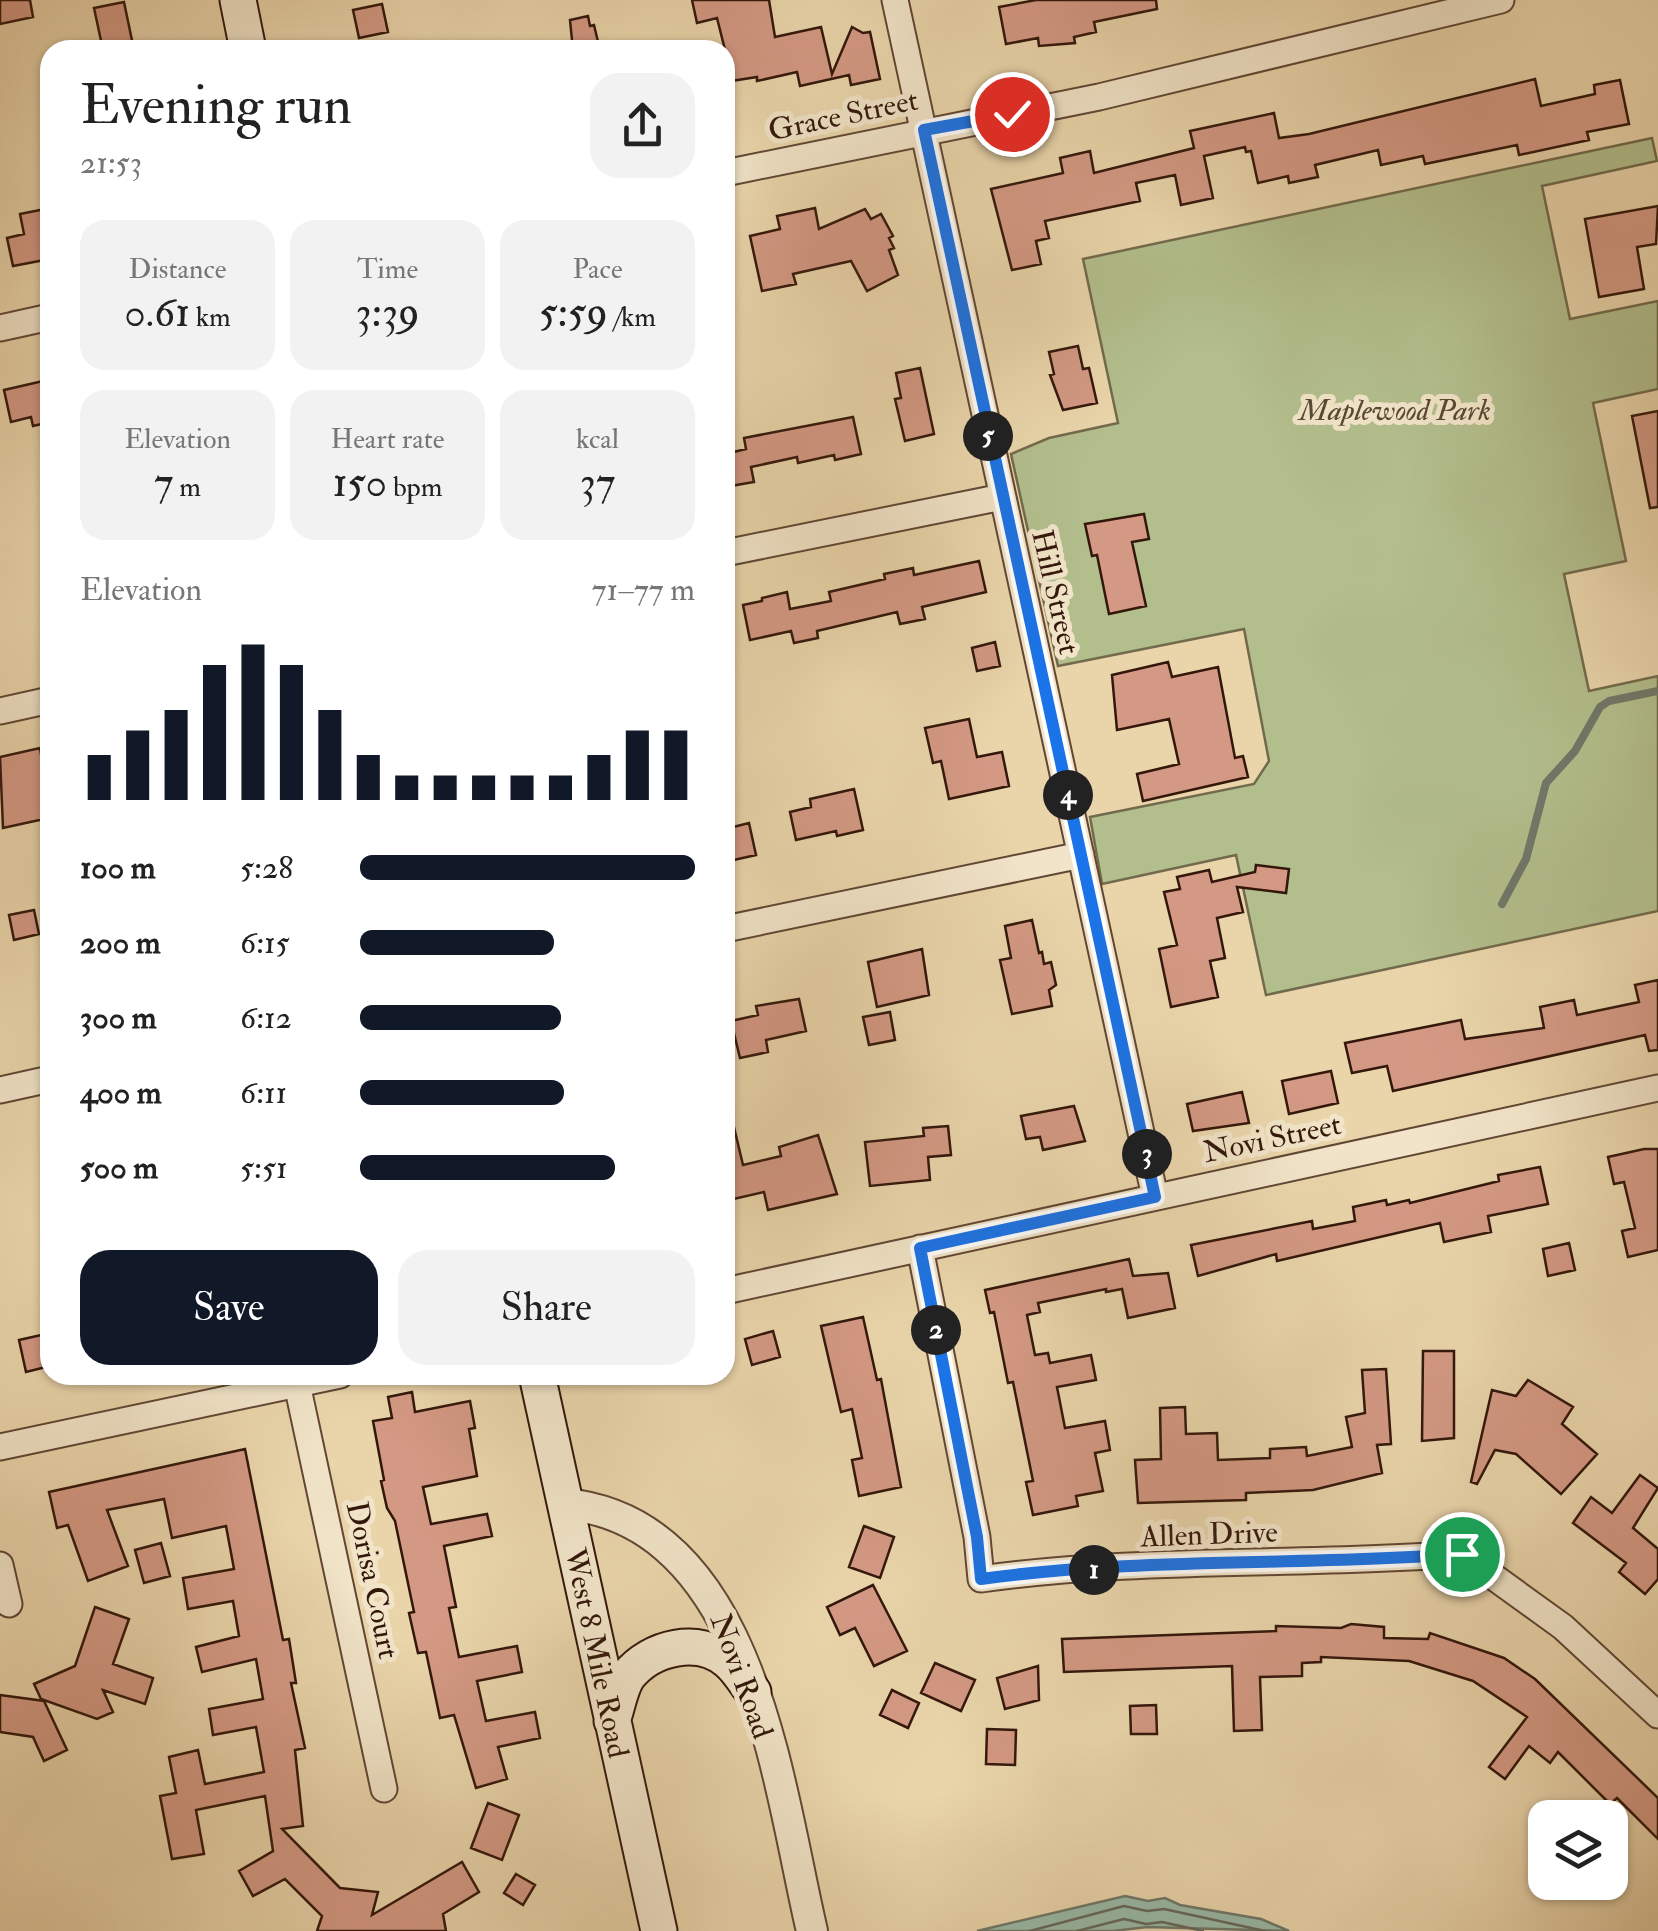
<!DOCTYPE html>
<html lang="en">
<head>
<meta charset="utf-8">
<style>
	:root { --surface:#fff; --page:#f2f2f2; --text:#222; --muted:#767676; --accent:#111827 }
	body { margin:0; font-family:"IM FELL Double Pica",serif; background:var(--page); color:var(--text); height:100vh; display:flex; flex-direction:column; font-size:38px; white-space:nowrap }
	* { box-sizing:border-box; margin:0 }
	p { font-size:32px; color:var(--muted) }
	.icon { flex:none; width:55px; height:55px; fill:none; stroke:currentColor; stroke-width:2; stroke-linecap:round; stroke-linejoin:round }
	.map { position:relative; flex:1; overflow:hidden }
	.panel { position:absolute; left:40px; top:40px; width:695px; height:1345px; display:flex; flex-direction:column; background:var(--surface); border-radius:30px; box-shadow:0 2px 8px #0004 }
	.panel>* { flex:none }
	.fabs { position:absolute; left:1528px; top:1800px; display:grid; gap:20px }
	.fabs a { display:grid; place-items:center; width:100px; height:100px; border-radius:20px; background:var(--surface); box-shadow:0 2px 8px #0004; font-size:50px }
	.pin { position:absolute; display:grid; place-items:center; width:85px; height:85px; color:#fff; margin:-42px; border:5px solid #fff; border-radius:50%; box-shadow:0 2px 10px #0007 }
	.km { position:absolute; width:50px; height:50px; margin:-25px; border-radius:50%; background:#222; color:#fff; font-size:28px; line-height:50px; text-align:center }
	.round { display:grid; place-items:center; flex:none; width:105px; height:105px; border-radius:30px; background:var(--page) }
	.summary { display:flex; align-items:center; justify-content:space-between; height:170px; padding:0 40px }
	h1 { font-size:55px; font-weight:600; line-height:75px }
	.figures { display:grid; grid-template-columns:repeat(3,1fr); gap:15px; height:170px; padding:10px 40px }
	.figures div { display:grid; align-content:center; border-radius:25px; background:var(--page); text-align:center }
	.figures b { font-size:42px; font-weight:600 }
	.figures small { font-size:28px; font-weight:400 }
	.figures p { font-size:28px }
	.chart { height:280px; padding:20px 40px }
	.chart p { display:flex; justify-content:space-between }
	.chart svg { width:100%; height:180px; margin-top:10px; stroke:var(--accent); stroke-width:6 }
	.button { display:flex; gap:20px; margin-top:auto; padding:20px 40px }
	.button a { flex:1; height:115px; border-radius:30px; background:var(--accent); color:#fff; font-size:40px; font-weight:600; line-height:115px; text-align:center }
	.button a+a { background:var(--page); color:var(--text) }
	ul { padding:0 40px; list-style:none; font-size:32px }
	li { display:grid; grid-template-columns:160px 120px 1fr; align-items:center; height:75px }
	li i { height:25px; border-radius:12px; background:var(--accent) }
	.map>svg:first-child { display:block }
</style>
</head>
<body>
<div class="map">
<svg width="1658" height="1931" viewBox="0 0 1658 1931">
	<rect width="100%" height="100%" fill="#ead5ab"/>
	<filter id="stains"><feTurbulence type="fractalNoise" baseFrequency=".002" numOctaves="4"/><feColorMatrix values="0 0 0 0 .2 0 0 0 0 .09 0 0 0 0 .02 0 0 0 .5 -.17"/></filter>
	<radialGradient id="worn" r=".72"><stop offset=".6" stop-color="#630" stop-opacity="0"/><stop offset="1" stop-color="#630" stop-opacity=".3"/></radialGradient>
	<path fill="#b2be8c" stroke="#726a4c" stroke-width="2.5" d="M1652 138 1657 161 1542 186 1570 319 1658 301V389L1593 403 1626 561 1564 574 1589 691 1658 676V911L1266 995 1236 855 1102 884 1090 817 1254 784 1269 761 1244 629 1058 666 1011 454 1049 438 1118 423 1083 259Z"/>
	<path fill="#98b9a7" stroke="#707869" stroke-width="2.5" d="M1125 1896 1148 1901 1165 1898 1180 1905 1261 1919 1289 1931 1147 1927 1113 1931H977Z"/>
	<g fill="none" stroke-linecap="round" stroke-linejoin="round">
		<path stroke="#666859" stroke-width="2.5" d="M1030 1931 1124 1906 1147 1911 1164 1909 1265 1931
			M1077 1931 1124 1919 1146 1924 1162 1922 1203 1931"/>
		<path stroke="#707869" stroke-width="8" d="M1502 904 1526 859 1546 783 1575 751 1600 707 1609 701 1658 691"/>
	</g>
	<path fill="#d49984" stroke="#33170b" stroke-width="2.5" d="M0 0H30L33 17 0 24Z
		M692 0H769L775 37 821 27 832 74 852 27 863 33 870 32 880 79 851 85 849 75 800 86 797 72 757 81V77L725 82V50L717 18 697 23Z
		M1036 0H1156L1157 9 1094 22 1096 32 1074 37 1075 43 1039 46 1038 38 1006 44 999 7Z
		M124 2 134 50H103L94 8Z
		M382 4 388 32 359 38 353 10Z
		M588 16 590 26 594 25 600 50H573L570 20Z
		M1535 79 1541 106 1595 94 1594 85 1620 80 1629 124 1587 132 1589 140 1519 155 1517 145 1425 164 1423 156 1381 165 1378 150 1315 165 1318 177 1289 183 1288 176 1258 183 1251 151 1246 152 1245 147 1204 156 1213 198 1181 205 1175 175 1136 183 1140 201 1045 221 1049 238 1036 241 1041 264 1012 270 991 189 1063 173 1060 158 1090 151 1094 173 1194 148 1190 131 1274 113 1279 138 1309 134Z
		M1658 206 1656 244 1637 247 1644 289 1599 297 1585 219Z
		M50 208V259L13 266 7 238 24 234 20 214Z
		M815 208 819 229 865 209 871 219 881 214 893 236 889 238 894 248 889 250 898 275 867 291 851 261 793 274 796 284 762 291 750 236 780 229 777 216Z
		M1078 346 1083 369 1089 368 1097 403 1063 410 1050 375 1054 374 1049 352Z
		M920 368 934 434 905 441 895 399 901 398 896 373Z
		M43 381 50 422 33 426 31 417 11 422 4 390Z
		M1658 411V507L1650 508 1632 416Z
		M853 417 861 454 835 460 834 455 798 463 797 457 751 467 754 482 725 487V454L746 449 744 438Z
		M1144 514 1149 539 1132 542 1146 606 1109 614 1097 555 1092 556 1085 524Z
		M979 561 986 592 922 607 925 619 900 624 897 612 817 631 818 638 794 643 791 631 750 640 743 605 762 601V598L787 592 790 609 831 601 829 592 885 579 884 574 913 568 914 575Z
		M995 642 1000 666 977 671 972 648Z
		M1168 662 1172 677 1218 667 1235 758 1243 756 1248 777 1143 801 1137 774 1179 764 1169 719 1117 730 1112 675Z
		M969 719 977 757 1002 752 1009 786 949 799 941 761 933 763 925 728Z
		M40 748 50 809 42 811 44 819 3 828 0 757Z
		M854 789 863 830 837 836 836 831 796 840 790 812 811 807 810 799Z
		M749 823 756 855 725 862V829Z
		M1256 865 1289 869 1286 893 1237 887 1243 912 1217 918 1225 958 1210 961 1218 997 1171 1007 1159 949 1177 945 1164 892 1180 889 1177 877 1209 870 1212 882 1255 872Z
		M34 910 39 934 14 940 9 915Z
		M1032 920 1039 953 1042 952 1044 964 1051 962 1056 985 1049 990 1052 1006 1012 1014 1000 960 1011 958 1005 926Z
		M922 949 929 995 877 1007 868 962Z
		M1658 980V1050L1649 1051 1645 1035 1393 1091 1387 1066 1352 1073 1345 1043 1461 1020 1465 1039 1544 1028 1540 1007 1574 1000 1577 1015 1639 1002 1635 985Z
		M799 999 806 1031 766 1040 768 1052 740 1058 731 1021 758 1015 756 1006Z
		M890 1012 895 1040 869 1045 863 1017Z
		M1331 1071 1338 1103 1289 1114 1282 1081Z
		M1242 1092 1249 1123 1193 1131 1187 1104Z
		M1074 1106 1085 1141 1043 1150 1040 1137 1026 1139 1021 1116Z
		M733 1123 743 1165 781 1156 779 1147 818 1135 837 1194 768 1210 764 1192 725 1201V1124Z
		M948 1126 951 1155 928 1157 930 1180 870 1186 865 1142 924 1136 923 1128Z
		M1644 1149H1658V1250L1628 1257 1622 1231 1635 1228 1624 1182 1614 1184 1608 1157Z
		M1540 1167 1548 1204 1488 1216 1491 1232 1444 1242 1440 1223 1277 1261 1276 1254 1198 1276 1191 1245 1312 1221 1313 1229 1355 1221 1353 1207 1386 1200 1387 1205 1409 1200 1410 1203 1499 1181 1498 1175Z
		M1569 1243 1575 1270 1548 1276 1543 1249Z
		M1129 1259 1133 1276 1168 1273 1175 1308 1128 1318 1122 1289 1106 1292V1289L1038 1303 1040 1312 1027 1315 1035 1355 1048 1353 1050 1363 1091 1355 1096 1380 1057 1387 1065 1428 1105 1421 1110 1450 1095 1453 1103 1491 1076 1496 1078 1506 1033 1515 1026 1482 1033 1481 1013 1382 1008 1383 994 1312 990 1313 985 1290Z
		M863 1317 877 1380 881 1379 901 1487 859 1496 852 1460 862 1458 852 1409 841 1412 821 1326Z
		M773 1331 780 1357 752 1365 745 1339Z
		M50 1333V1366L26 1372 19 1340Z
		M1423 1351H1454V1438L1422 1441Z
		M1386 1369 1391 1444 1377 1445 1382 1473 1313 1490 1246 1493V1500L1138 1503 1135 1460 1161 1459 1160 1408 1185 1407 1186 1434 1217 1433 1218 1460 1270 1458V1449L1306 1447 1307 1456 1352 1447 1346 1417 1365 1413 1362 1370Z
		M1528 1380 1573 1407 1562 1424 1597 1454 1561 1494 1516 1454 1495 1450 1477 1484 1471 1482 1492 1390 1516 1396Z
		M412 1392 415 1412 470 1401 475 1428 469 1429 477 1476 423 1487 431 1524 487 1514 492 1536 444 1546 456 1607 449 1608 459 1657 517 1646 522 1672 477 1681 486 1721 535 1712 540 1738 498 1747 507 1779 476 1788 454 1715 440 1718 426 1652 418 1653 409 1613 414 1612 395 1521 387 1508 381 1481 384 1480 373 1421 392 1418 388 1397Z
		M245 1449 283 1640 289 1639 296 1683H291L305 1748 295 1750 303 1826 282 1829 340 1888 378 1892 372 1915 462 1862 479 1892 443 1914 446 1931H317L322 1916 285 1879 253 1896 239 1871 273 1851 265 1796 196 1810 204 1854 172 1859 160 1796 176 1793 169 1757 198 1750 205 1784 264 1772 256 1727 213 1735 209 1709 263 1699 256 1659 202 1672 196 1647 239 1636 233 1601 188 1609 183 1578 234 1569 226 1526 172 1538 164 1499 107 1510 128 1566 88 1581 68 1525 57 1528 49 1492Z
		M1640 1475 1658 1488 1633 1528 1658 1549V1579L1645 1594 1619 1572 1626 1563 1573 1523 1591 1497 1612 1513Z
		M864 1526 894 1537 880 1578 849 1567Z
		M161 1543 170 1576 144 1583 135 1550Z
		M873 1585 907 1651 874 1666 855 1628 840 1635 827 1607Z
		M95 1607 129 1619 113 1664 153 1678 145 1704 103 1690 113 1712 97 1719 41 1699 34 1684 75 1666Z
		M1351 1624 1384 1627V1638L1428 1639 1430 1633 1504 1658 1535 1679 1658 1798V1839L1617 1798 1610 1804 1558 1752 1550 1763 1529 1746 1505 1779 1489 1767 1527 1717 1473 1681 1409 1661 1321 1657V1662L1302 1663V1676L1260 1677 1262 1730 1234 1731 1232 1666 1064 1672 1062 1639 1276 1631V1626L1341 1628Z
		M935 1663 975 1680 961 1711 921 1693Z
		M1038 1666 1039 1700 1005 1709 997 1678Z
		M892 1690 919 1703 908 1728 880 1715Z
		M0 1695 44 1701 67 1750 44 1761 33 1737 0 1732Z
		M1156 1705 1157 1734H1131L1130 1706Z
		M987 1729 1016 1730 1015 1765 986 1764Z
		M488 1803 519 1815 502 1860 471 1848Z
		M516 1874 535 1885 523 1905 504 1893Z"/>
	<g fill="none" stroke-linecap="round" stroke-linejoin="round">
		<defs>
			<path id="minor" d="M895 0 1155 1197
				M725 173 1099 97 1501 0
				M0 328 50 317
				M725 553 1002 497
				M0 711 50 700
				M725 929 1081 855
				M0 1090 50 1079
				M920 1248 977 1537 981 1579C1137 1557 1303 1566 1462 1554L1563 1627 1658 1715
				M725 1291 1658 1088
				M297 1384 384 1789
				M0 1447 340 1375
				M0 1565 9 1604"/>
			<path id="tertiary" d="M565 1504C753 1522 778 1787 812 1931"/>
			<path id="secondary" d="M238 0 248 50
				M537 1375 659 1931
				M612 1721C617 1708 620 1687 628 1676 651 1647 699 1636 728 1661 738 1669 745 1682 753 1692"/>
		</defs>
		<use href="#minor" stroke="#614633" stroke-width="29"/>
		<use href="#tertiary" stroke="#614633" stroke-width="34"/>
		<use href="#secondary" stroke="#33170b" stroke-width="39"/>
		<use href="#minor" stroke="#f1e4c8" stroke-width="25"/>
		<use href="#tertiary" stroke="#f1e4c8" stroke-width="30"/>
		<use href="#secondary" stroke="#f1e4c8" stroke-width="35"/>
	</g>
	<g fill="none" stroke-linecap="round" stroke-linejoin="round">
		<defs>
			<path id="route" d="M1012 114 924 130 1155 1197 920 1248 977 1537 981 1579C1139 1557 1302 1566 1462 1554"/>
		</defs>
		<use href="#route" stroke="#fff" stroke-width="20"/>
		<use href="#route" stroke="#1a73e8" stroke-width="12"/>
	</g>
	<g text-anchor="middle" stroke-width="10" stroke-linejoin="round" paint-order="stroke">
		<g font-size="30" fill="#33170b" stroke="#f1e4c8">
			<text transform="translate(843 115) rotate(-12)" y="10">Grace Street</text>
			<text transform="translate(1056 592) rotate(77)" y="10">Hill Street</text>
			<text transform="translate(1272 1138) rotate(-12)" y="10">Novi Street</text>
			<text transform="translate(1209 1534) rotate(-2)" y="10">Allen Drive</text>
			<text transform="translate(373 1580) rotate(78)" y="10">Dorisa Court</text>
			<text transform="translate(597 1653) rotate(78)" y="10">West 8 Mile Road</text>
			<text transform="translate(742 1676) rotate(70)" y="10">Novi Road</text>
		</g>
		<g font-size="30" font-style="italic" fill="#594932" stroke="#f1e4c8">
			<text x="1395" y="420">Maplewood Park</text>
		</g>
	</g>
	<rect width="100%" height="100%" filter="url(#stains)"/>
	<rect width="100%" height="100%" fill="url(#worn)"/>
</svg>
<div class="fabs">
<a><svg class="icon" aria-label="layers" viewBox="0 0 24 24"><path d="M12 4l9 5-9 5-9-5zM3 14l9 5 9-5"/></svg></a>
</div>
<div class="pin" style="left:1462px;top:1554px;background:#1e9e55"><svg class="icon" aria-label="arrive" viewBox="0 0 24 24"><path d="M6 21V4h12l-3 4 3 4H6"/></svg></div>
<div class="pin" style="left:1012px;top:114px;background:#d93025"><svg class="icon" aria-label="check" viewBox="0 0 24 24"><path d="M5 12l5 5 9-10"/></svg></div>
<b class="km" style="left:1094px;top:1570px">1</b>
<b class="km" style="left:936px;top:1330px">2</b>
<b class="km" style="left:1147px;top:1154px">3</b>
<b class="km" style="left:1068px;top:795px">4</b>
<b class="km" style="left:988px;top:436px">5</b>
<section class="panel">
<div class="summary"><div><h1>Evening run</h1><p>21:53</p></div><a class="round"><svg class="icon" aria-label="share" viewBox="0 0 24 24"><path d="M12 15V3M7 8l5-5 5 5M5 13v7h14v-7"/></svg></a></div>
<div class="figures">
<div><p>Distance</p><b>0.61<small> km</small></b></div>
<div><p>Time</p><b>3:39</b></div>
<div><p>Pace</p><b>5:59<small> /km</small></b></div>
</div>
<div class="figures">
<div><p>Elevation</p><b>7<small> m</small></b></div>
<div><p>Heart rate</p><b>150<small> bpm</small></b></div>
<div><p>kcal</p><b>37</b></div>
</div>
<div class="chart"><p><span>Elevation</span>71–77 m</p>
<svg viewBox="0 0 160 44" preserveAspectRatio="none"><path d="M5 44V33M15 44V27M25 44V22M35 44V11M45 44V6M55 44V11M65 44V22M75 44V33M85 44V38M95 44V38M105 44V38M115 44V38M125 44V38M135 44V33M145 44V27M155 44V27"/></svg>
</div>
<ul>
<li><b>100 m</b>5:28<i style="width:100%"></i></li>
<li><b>200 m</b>6:15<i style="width:58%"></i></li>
<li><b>300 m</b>6:12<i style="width:60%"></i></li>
<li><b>400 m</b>6:11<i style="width:61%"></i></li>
<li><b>500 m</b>5:51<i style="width:76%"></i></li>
</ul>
<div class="button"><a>Save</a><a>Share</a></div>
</section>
</div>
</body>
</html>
